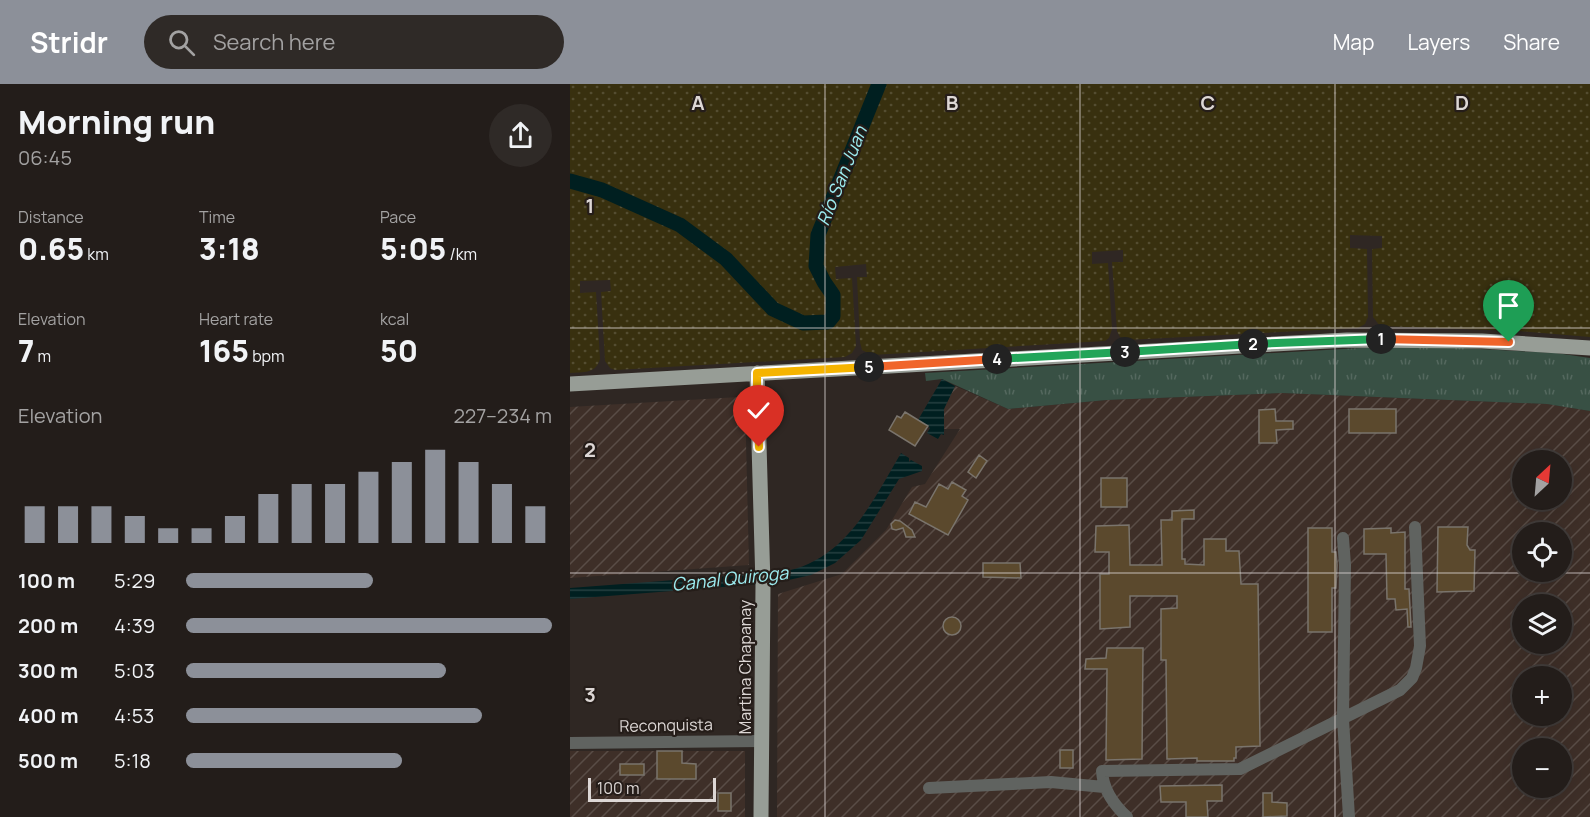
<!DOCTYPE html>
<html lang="en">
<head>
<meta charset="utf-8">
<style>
	:root { --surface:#231d1a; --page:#2f2a27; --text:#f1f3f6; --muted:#a3a2a2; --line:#403b39; --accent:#8c9099 }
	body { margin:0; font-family:Manrope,sans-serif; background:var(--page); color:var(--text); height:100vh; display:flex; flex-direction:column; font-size:22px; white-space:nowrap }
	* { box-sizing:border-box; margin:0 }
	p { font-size:20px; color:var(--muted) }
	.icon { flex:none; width:33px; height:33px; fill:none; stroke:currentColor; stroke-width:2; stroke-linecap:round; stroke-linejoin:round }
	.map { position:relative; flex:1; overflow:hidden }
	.panel { display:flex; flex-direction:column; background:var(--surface); width:570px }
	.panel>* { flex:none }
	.needle { width:39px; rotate:26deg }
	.tools { position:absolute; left:942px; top:366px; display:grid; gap:12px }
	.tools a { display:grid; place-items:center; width:60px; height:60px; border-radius:50%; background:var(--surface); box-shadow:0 6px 24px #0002,0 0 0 2px var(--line); font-size:30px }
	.scale { position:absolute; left:18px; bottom:15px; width:128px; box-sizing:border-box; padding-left:6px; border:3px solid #ddd7d5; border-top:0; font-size:16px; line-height:21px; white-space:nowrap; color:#ddd7d5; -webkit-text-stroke:4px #251d19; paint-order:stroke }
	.pin { position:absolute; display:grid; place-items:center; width:51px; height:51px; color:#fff; margin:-62px -26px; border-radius:50% 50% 50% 0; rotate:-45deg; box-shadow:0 0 6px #0007 }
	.pin .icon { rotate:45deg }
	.km { position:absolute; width:30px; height:30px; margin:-15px; border-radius:50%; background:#222; color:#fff; font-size:16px; line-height:30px; text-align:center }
	.round { display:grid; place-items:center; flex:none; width:63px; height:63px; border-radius:32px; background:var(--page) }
	.head { display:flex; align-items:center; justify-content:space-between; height:102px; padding:0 18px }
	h1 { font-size:33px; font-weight:800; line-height:45px }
	.figures { display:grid; grid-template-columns:repeat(3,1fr); gap:9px; height:102px; padding:6px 18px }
	.figures div { display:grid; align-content:center }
	.figures b { font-size:30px; font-weight:800 }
	.figures small { font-size:16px; font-weight:400 }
	.figures p { font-size:16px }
	.chart { height:168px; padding:12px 18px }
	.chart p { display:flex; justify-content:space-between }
	.chart svg { width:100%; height:108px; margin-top:6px; stroke:var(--accent); stroke-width:6 }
	ul { padding:0 18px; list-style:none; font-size:20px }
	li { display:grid; grid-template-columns:96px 72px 1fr; align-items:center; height:45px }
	li i { height:15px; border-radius:8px; background:var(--accent) }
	header { display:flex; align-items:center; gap:36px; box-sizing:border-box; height:84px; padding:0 30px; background:var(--accent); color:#fff }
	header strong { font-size:28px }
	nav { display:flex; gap:33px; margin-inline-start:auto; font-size:21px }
	.search { width:420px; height:54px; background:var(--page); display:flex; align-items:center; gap:15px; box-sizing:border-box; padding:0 21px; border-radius:33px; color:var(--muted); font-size:22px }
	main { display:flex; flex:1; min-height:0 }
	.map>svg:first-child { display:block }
</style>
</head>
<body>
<header>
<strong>Stridr</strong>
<div class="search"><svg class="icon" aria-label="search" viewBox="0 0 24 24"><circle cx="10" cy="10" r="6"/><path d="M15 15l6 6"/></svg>Search here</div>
<nav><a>Map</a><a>Layers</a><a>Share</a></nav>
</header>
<main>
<section class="panel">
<div class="head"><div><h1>Morning run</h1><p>06:45</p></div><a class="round"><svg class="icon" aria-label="share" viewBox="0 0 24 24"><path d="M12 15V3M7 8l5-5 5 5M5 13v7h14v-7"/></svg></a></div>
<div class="figures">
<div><p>Distance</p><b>0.65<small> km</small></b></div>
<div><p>Time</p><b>3:18</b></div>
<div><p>Pace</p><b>5:05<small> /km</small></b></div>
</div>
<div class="figures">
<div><p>Elevation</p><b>7<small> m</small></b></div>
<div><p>Heart rate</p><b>165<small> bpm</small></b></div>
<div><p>kcal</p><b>50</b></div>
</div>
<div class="chart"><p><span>Elevation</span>227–234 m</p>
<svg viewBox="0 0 160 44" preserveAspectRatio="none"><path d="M5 44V29M15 44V29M25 44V29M35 44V33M45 44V38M55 44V38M65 44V33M75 44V24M85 44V20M95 44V20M105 44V15M115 44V11M125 44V6M135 44V11M145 44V20M155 44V29"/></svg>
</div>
<ul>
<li><b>100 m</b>5:29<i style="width:51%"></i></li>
<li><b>200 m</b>4:39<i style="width:100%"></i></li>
<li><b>300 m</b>5:03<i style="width:71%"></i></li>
<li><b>400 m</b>4:53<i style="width:81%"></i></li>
<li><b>500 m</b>5:18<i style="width:59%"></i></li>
</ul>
</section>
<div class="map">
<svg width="1020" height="733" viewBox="0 0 1020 733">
	<defs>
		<pattern id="industrial-furrows" width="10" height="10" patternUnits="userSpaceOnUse" patternTransform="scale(1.5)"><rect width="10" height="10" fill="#3e2f28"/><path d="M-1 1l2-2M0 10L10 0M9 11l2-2" fill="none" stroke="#594c46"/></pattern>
		<pattern id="grass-tufts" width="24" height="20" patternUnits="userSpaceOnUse" patternTransform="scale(1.5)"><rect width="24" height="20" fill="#385044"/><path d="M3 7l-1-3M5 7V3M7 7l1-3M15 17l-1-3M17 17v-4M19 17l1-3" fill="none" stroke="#54685e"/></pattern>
		<pattern id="sand-dots" width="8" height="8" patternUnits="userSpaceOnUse" patternTransform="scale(1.5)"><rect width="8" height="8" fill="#38300f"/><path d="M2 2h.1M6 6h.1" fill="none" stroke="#544d31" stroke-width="1.8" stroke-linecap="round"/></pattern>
		<pattern id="water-rules" width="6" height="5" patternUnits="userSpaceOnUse" patternTransform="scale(1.5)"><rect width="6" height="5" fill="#001f20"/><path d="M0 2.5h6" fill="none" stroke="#253f40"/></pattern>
	</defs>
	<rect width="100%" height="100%" fill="#2f2723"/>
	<path fill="url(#industrial-furrows)" fill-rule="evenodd" d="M385 302 438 325 537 316 712 309 977 320 1020 327V733H207L208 510 272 490 316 446 342 403 355 400 390 345H372L374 325ZM952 376H992V416H952ZM952 448H992V488H952ZM952 520H992V560H952ZM952 592H992V632H952ZM952 664H992V704H952Z
		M169 313 175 317 179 481 0 494V323Z
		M0 667H175V733H0Z"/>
	<path fill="url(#grass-tufts)" d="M873 263 986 269 1020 274V327L977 320 712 309 537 316 438 325 372 295 356 297 355 289 791 264Z"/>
	<path fill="url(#sand-dots)" d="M0 0H1020V253L948 247 810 242 803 233 802 165 812 164V152L780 151V164L797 165 798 233 795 240 788 244 556 256 550 253 547 247 542 178H553V166L522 168V180L538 179 542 245 539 254 535 257 302 271 292 266 290 258 287 193H297L296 180 265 183 266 195 282 194 286 262 282 269 275 273 45 286 40 284 35 277 31 208 41 207 40 196 10 197V209L26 208 30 275C26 290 13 288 0 289Z"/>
	<path fill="url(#water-rules)" d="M372 295 385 302 374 325V351L371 350 368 355 357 349 360 344 348 336Z
		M331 369 339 374V378L341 376 352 382V387L329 395 291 456 265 479 241 491 205 499 0 515V504L211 488C275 478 302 418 331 369Z"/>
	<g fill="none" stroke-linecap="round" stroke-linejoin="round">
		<path stroke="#001f20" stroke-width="15" d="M0 97 32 106 110 141 156 175 203 225 233 239 258 238 263 232V211L254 198 246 182 248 151 309 0"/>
	</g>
	<path fill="#5b492d" stroke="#7a746c" stroke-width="1.5" d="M705 325 706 337H723V345L706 346 707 359H689V326Z
		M779 325H826V349H779Z
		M335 328 358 342 345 362 319 346 327 332 331 334Z
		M409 371 417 377 406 394 398 388Z
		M531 394H557V423H531Z
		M382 398 396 406 392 412 398 416 378 451 339 430 345 418 356 423 369 400 378 405Z
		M624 426V435H612V475H615V480L634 481V455H656V467H669L671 500H688L690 662 666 663V674H664V677H627V674L597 675 596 576H591V525L607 524V512H560V543L530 545V490H539V468H525L526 442 559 441 560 481H592L591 436H602V427Z
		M325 436 330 437 342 446 345 453H336L333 444 326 446 322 445 321 440Z
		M868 443H898L897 461 900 466H905L904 507 867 508Z
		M738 444H762V468H766L767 481 766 504H762V548H738Z
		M821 444V449L835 448V505H839L841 543H838L837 525 826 526 825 515H817L816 470H794V445Z
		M413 479H450L451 494 413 493Z
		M373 542a9 9 0 1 1 18 0a9 9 0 1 1-18 0Z
		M537 564H573L572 675 536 676 537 585H515L516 575 536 574Z
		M490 666H503V684H490Z
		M87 667H112V679L126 680V695H87Z
		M50 680H74V691H50Z
		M652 701V717H637L638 733H616V718H591L590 702Z
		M148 709H161V727H148Z
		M693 709H702V718L717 719V732L693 733Z"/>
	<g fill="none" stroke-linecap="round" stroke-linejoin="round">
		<path stroke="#606360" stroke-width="12" d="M773 454 775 481 773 635 779 733
			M0 659 192 657
			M359 704 481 698 534 703
			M557 733C543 720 533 706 532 687L670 685 830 606 842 594 846 584 850 562 845 443"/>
		<path stroke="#979d96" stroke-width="15" d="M187 289 193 501 191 733
			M0 300 777 256 912 257 1020 264"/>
	</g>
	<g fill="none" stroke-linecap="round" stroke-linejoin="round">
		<defs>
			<path id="split-1" d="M811 255 939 258"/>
			<path id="split-2" d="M683 260 811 255"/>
			<path id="split-3" d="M555 268 683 260"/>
			<path id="split-4" d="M427 275 555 268"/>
			<path id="split-5" d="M299 283 427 275"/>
			<path id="split-6" d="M187 305V289L299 283"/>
			<path id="split-7" d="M187 305 189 363"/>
		</defs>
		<use href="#split-1" stroke="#fff" stroke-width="12"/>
		<use href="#split-2" stroke="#fff" stroke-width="12"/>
		<use href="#split-3" stroke="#fff" stroke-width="12"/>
		<use href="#split-4" stroke="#fff" stroke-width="12"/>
		<use href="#split-5" stroke="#fff" stroke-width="12"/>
		<use href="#split-6" stroke="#fff" stroke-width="12"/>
		<use href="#split-7" stroke="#fff" stroke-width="12"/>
		<use href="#split-1" stroke="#f0652b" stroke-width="8"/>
		<use href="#split-2" stroke="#22a559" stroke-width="8"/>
		<use href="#split-3" stroke="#22a559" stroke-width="8"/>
		<use href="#split-4" stroke="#22a559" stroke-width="8"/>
		<use href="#split-5" stroke="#f0652b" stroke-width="8"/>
		<use href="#split-6" stroke="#f5b400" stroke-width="8"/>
		<use href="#split-7" stroke="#f5b400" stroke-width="8"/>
	</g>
	<path fill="none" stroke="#ddd7d5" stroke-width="1.5" stroke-opacity="0.55" d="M255 0V733M510 0V733M765 0V733M0 244H1020M0 489H1020"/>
	<g text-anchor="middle" stroke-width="4.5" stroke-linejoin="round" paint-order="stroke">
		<g font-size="16" fill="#ddd7d5" stroke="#251d19">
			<text transform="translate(175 583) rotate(-90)" y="6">Martina Chapanay</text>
			<text transform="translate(96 641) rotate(-1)" y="6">Reconquista</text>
		</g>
		<g font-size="18" font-style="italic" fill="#9cecf0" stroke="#251d19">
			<text transform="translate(272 92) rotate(-68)" y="6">Río San Juan</text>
			<text transform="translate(160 495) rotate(-6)" y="6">Canal Quiroga</text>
		</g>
	</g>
	<g font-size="20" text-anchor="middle" font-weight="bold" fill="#ddd7d5" stroke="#251d19" stroke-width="4.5" stroke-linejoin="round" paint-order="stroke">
		<text x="128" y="26">A</text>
		<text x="382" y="26">B</text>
		<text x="638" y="26">C</text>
		<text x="892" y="26">D</text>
		<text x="20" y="129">1</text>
		<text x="20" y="373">2</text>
		<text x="20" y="618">3</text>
	</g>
</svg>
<div class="tools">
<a><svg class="needle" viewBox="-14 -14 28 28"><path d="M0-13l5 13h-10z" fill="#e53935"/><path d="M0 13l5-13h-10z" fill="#a3a2a2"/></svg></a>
<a><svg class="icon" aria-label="locate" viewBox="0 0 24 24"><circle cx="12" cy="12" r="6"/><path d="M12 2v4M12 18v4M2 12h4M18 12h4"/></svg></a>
<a><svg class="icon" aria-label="layers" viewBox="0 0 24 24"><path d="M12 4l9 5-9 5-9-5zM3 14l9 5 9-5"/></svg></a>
<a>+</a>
<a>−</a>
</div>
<div class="scale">100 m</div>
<div class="pin" style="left:939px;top:258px;background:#1e9e55"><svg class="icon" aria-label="arrive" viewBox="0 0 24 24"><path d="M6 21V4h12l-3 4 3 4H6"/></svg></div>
<div class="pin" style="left:189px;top:363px;background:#d93025"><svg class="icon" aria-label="check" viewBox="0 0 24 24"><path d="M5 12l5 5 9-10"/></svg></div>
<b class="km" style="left:811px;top:255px">1</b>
<b class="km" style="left:683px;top:260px">2</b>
<b class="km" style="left:555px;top:268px">3</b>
<b class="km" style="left:427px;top:275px">4</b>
<b class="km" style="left:299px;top:283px">5</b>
</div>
</main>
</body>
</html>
